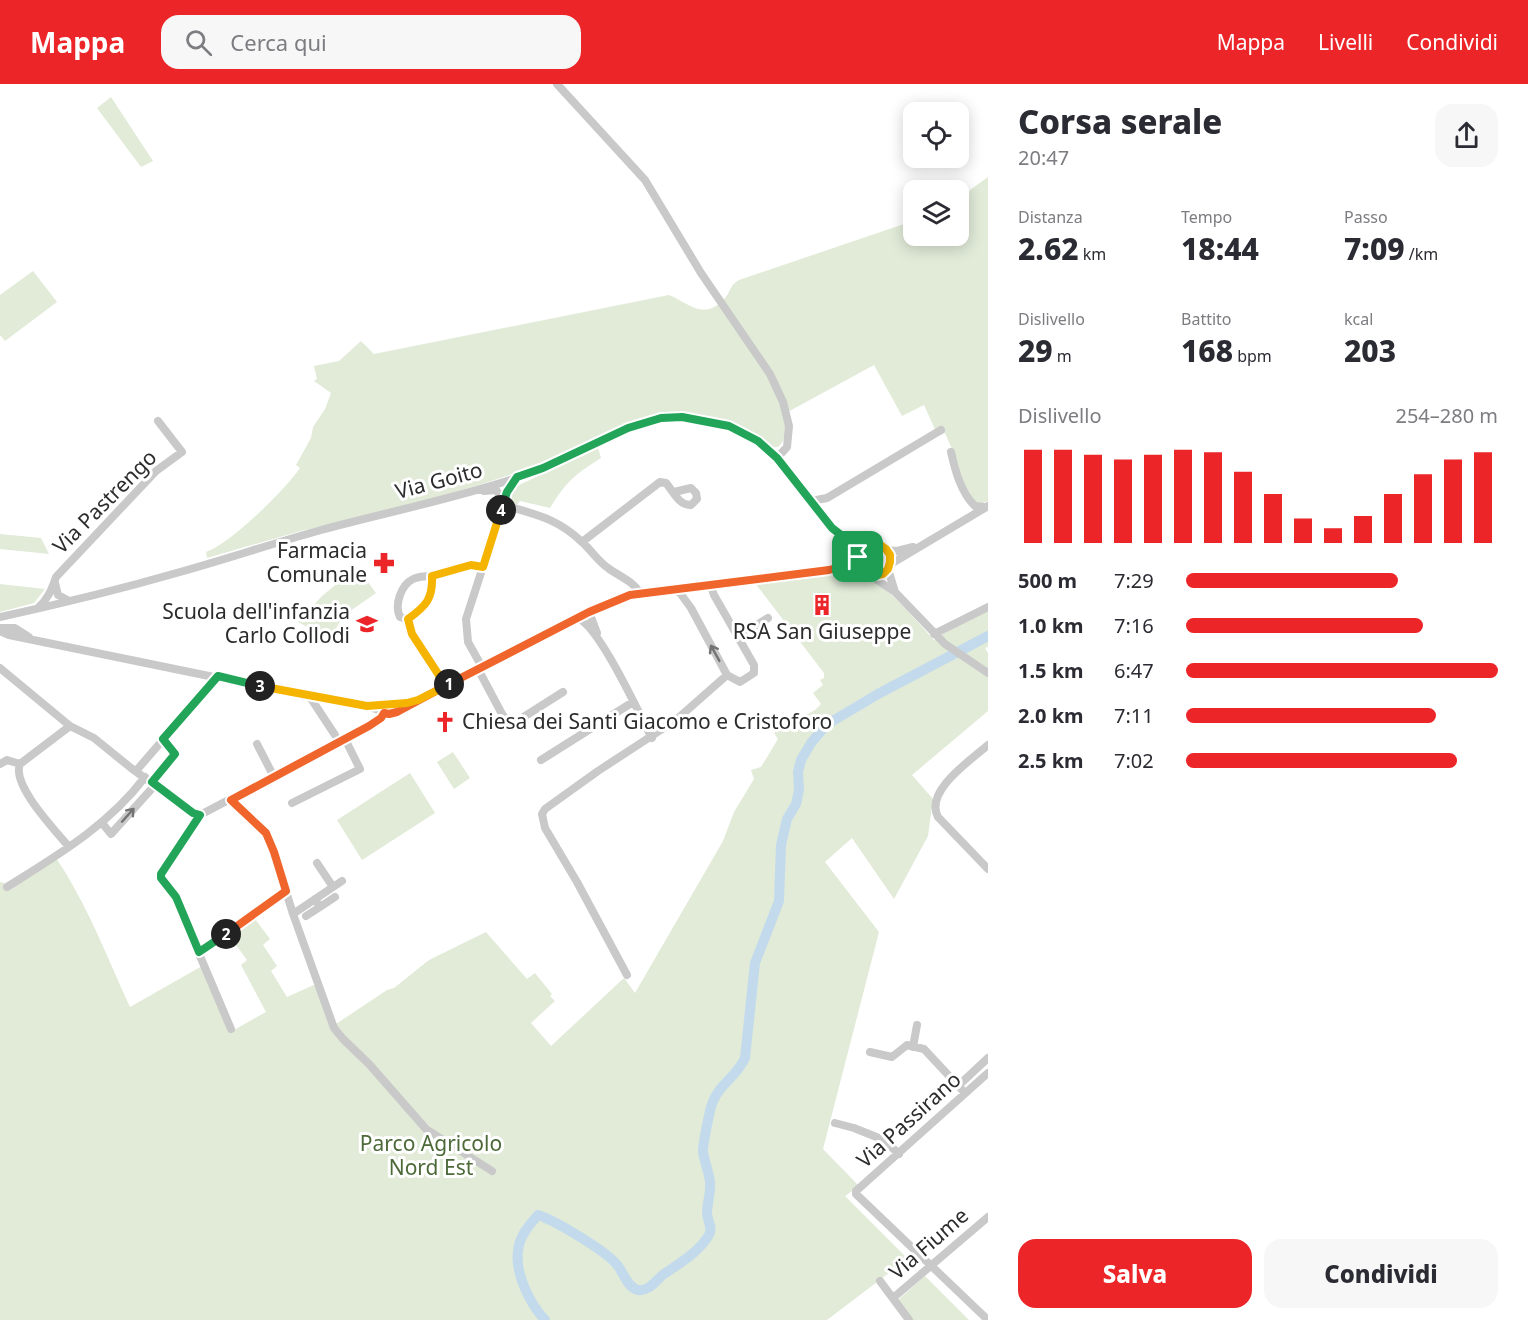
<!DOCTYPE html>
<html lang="it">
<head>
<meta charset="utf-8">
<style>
	:root { --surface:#fff; --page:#f7f7f7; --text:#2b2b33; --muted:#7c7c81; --accent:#ec2529 }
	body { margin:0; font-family:"Noto Sans",sans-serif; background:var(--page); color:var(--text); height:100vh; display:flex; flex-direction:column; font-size:22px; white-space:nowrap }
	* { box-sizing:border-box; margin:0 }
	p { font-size:20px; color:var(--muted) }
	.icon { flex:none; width:33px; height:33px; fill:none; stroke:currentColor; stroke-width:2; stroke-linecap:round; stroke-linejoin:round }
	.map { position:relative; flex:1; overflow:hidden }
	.panel { display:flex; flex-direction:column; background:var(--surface); width:540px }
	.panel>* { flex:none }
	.controls { position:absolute; left:903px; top:18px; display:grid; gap:12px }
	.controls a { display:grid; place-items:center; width:66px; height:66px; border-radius:12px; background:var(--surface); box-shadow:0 3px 15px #0003; font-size:30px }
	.pin { position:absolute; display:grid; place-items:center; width:51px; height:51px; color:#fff; margin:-26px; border-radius:12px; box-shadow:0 3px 9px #0006 }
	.km { position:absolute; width:30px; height:30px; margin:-15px; border-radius:50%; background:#222; color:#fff; font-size:16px; line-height:30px; text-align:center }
	.round { display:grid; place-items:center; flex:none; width:63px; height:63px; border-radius:18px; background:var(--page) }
	.headline { display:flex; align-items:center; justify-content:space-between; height:102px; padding:0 30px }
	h1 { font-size:33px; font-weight:800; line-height:45px }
	.figures { display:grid; grid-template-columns:repeat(3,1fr); gap:9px; height:102px; padding:6px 30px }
	.figures div { display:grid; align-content:center }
	.figures b { font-size:30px; font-weight:800 }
	.figures small { font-size:16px; font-weight:400 }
	.figures p { font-size:16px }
	.chart { height:168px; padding:12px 30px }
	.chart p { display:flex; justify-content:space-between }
	.chart svg { width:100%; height:108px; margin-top:6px; stroke:var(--accent); stroke-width:6 }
	.action { display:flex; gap:12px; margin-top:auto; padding:12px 30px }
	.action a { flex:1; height:69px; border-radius:18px; background:var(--accent); color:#fff; font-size:24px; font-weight:800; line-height:69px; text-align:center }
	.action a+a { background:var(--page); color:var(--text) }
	ul { padding:0 30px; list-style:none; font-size:20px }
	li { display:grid; grid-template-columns:96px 72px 1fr; align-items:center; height:45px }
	li i { height:15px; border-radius:8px; background:var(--accent) }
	header { display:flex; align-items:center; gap:36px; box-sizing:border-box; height:84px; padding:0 30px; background:var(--accent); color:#fff }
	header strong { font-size:28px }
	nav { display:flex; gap:33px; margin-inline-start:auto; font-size:21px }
	.search { width:420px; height:54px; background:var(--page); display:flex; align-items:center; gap:15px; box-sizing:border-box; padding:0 21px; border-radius:18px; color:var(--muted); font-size:22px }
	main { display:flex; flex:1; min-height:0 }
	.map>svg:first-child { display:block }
</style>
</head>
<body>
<header>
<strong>Mappa</strong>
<div class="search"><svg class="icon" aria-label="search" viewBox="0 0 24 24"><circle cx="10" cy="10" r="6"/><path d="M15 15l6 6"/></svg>Cerca qui</div>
<nav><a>Mappa</a><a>Livelli</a><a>Condividi</a></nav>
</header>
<main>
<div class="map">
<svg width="988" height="1236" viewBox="0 0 988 1236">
	<rect width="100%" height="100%" fill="#fff"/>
	<path fill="#e1ebd8" d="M111 13 153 77 141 83 97 24Z
		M988 93V417L977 421 960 394 954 370 945 349 938 352 924 321 902 332 874 281 784 330C785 341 788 355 778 363H773C743 342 708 327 670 329 624 332 571 369 526 385 460 410 388 425 320 443L304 446 207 474 206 468C229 461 286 405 300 384L296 381 311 354 313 343 325 325 331 309 314 297 317 295 314 282 339 277 361 257 374 270 669 211C689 219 704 238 725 214 732 206 728 203 739 196L913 137 914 152H958L959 114Z
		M33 187 57 218 5 257 0 251V211Z
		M598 364 601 374C574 391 567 397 550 424L520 417 517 421 511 419 512 408 517 402Z
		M0 450 41 454 49 470 0 465Z
		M862 477a12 12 0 1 1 24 0a12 12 0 1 1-24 0Z
		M357 483 376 509 343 532 330 555 298 538 322 512Z
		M833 490C845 491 858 491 870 496 890 504 918 539 934 556L949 546 988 527V563L985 564 988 569V627L912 691 933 715 928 752 894 815 852 754 825 778 879 848 823 1065 859 1102 845 1112 907 1174 906 1176 827 1236H0V798L4 799 10 806 56 774C87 820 107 873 130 923L202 882 234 946 266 928 241 881 247 876 230 853 234 852 255 835 270 855 263 861 277 882 271 887 287 913 316 900 336 940 387 906 394 904 429 876 486 848 527 895 535 889 552 910 550 912 555 917 531 939 551 962 624 894 635 909 723 757 734 728 754 695 751 686 761 683 778 655 774 649 815 626 821 620 813 609 823 601 820 596 824 594V589L755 499Z
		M0 500 45 505 34 519 0 528Z
		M453 668 470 694 454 705 437 678Z
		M410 689 435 729 362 776 337 736Z
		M925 1192 969 1236H913L898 1216Z"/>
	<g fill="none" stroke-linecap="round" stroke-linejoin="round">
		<path stroke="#c3daec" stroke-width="10" d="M545 1236C530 1220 515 1190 518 1167 519 1153 529 1141 538 1131 556 1137 608 1168 618 1182 624 1190 628 1204 638 1206 649 1208 657 1195 664 1190 680 1179 698 1169 709 1151 713 1144 708 1138 707 1130 707 1119 711 1109 710 1098 709 1088 704 1077 703 1067 703 1059 708 1036 710 1027 716 1000 735 996 745 974L755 879 779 817 781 761 787 735 796 720 799 706 798 688 801 676 811 659 826 641 878 610 988 552"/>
		<path stroke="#c9c9c9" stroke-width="8" d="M557 0 645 96 701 189 770 290 783 318 789 342 787 363 777 374
			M951 368C955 386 961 409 975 422L985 423
			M484 407 496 406 502 414 503 420
			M811 417 827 414 941 346
			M503 421C534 430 557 434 582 458 591 466 598 477 608 484 620 493 632 496 640 509
			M844 453 869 461
			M582 458 660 398 666 399C673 407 679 422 691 421L697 415 696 409 691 404 674 408
			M886 466 897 467 913 463
			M889 481 988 422
			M888 485 895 508
			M837 486C843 486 850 486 856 487 864 489 871 495 879 492 899 485 890 460 872 460L861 466 858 479 864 489
			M433 492 431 513 410 534 406 535 400 533C394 521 401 501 413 495 419 492 426 492 433 492Z
			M433 492 471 481 483 483
			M871 492 895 508 945 560 988 589
			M55 499 58 511 69 517
			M672 505 680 509 691 524 727 591 740 598 754 589V581L714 511 710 500
			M38 524C48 515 52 505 56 493L156 387 182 368 158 337
			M589 528 597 549
			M0 533C60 520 121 505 180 488 227 475 274 459 321 446 384 429 448 416 510 396 562 379 628 330 683 333 760 337 784 383 826 437 836 450 849 459 858 472
			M577 534C599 541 639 630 652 654
			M408 535 412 550 446 602
			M0 544H15L29 553
			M0 547 9 551 292 609 367 622 384 628
			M934 550 988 523
			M739 552 768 534
			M482 583 468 558 466 535 503 421 507 408 516 394
			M0 584 70 642 94 654 131 684 193 729 200 731
			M478 585 502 630 511 641 563 608
			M308 610 335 651
			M382.5 625a5.5 5.5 0 1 1 11 0a5.5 5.5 0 1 1-11 0Z
			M389 620 414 617
			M389 630 407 623 418 616 589 528 630 511 829 486 844 482 858 473
			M257 660 274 693
			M988 661C971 676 924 707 938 733L988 785
			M541 676 633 618
			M0 680 7 676 20 680
			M136 687 218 592
			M152 698 175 670 163 655
			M231 716 266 749 270 756 293 830 334 944 343 955 369 980 426 1045 492 1087
			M292 719 360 685 345 655
			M200 731 161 790V794L175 813 231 945
			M200 731 369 642 381 634 384 629
			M102 739 111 750 155 701
			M69 763C56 747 11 701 20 680L70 642
			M7 803C58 771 109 741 145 693
			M333 803 342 797
			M320 823 335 813
			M293 830 333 803 317 779
			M306 832 320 823 315 815
			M199 869 286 807
			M627 891 577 798 545 744 542 730 545 725 598 687 676 636 727 591
			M913 963 917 941
			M870 968 892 973 907 961 924 965 965 1009
			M988 989 856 1107V1110L988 1236
			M958 1002 988 974
			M835 1039 854 1044 884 1056 899 1070
			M880 1197 909 1236
			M893 1214 988 1133"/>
	</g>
	<defs><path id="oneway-shaft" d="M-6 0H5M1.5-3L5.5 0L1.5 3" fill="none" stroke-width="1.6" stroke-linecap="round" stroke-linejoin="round" transform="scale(1.5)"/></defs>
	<g stroke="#737373">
		<use href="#oneway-shaft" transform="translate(715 569) rotate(-119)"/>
		<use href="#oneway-shaft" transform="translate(128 731) rotate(-48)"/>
	</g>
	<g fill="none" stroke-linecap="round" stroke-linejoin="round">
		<defs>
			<path id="split-1" d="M449 600 589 528 630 511 829 486 844 482 858 473"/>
			<path id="split-2" d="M226 850 286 807 274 768 266 749 231 716 369 642 381 634 384 629 389 630 397 628 449 600"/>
			<path id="split-3" d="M226 850 199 868 176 813 161 794V790L200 731 193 729 152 698 175 670 163 655 218 592 260 602"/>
			<path id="split-4" d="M260 602 367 622 407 619 418 616 446 602 412 550 408 535C426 522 433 515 432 492L471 481 483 483 501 426"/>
			<path id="split-5" d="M501 426 507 408 517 393 543 384 628 344 661 334 682 333 729 342 758 357 777 374 832 444 841 451 853 456"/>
			<path id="split-6" d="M853 456 867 460H879L886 465 890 471V478L888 485 883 490 870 492 860 486 858 473"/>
		</defs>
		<use href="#split-1" stroke="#fff" stroke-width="12"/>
		<use href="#split-2" stroke="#fff" stroke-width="12"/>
		<use href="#split-3" stroke="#fff" stroke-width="12"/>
		<use href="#split-4" stroke="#fff" stroke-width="12"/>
		<use href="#split-5" stroke="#fff" stroke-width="12"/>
		<use href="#split-6" stroke="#fff" stroke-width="12"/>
		<use href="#split-1" stroke="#f0652b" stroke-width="8"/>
		<use href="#split-2" stroke="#f0652b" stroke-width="8"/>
		<use href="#split-3" stroke="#22a559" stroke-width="8"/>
		<use href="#split-4" stroke="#f5b400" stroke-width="8"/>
		<use href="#split-5" stroke="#22a559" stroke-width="8"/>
		<use href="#split-6" stroke="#f5b400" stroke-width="8"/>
	</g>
	<defs>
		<symbol id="pharmacy-bare" viewBox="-9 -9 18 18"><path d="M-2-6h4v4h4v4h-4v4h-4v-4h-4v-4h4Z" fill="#ec2529" stroke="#fff" stroke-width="2.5" paint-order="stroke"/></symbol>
		<symbol id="building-bare" viewBox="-9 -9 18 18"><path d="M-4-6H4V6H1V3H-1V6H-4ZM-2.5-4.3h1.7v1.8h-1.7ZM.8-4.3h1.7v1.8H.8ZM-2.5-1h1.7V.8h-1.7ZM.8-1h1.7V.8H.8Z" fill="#ec2529" stroke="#fff" stroke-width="2.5" paint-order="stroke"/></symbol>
		<symbol id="school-bare" viewBox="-9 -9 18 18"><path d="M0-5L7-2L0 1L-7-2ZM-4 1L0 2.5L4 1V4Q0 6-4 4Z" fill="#ec2529" stroke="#fff" stroke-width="2.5" paint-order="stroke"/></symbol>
		<symbol id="church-bare" viewBox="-9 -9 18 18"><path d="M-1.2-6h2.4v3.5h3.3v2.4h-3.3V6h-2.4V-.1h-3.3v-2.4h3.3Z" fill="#ec2529" stroke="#fff" stroke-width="2.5" paint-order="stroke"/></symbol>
	</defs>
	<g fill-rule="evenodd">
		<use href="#pharmacy-bare" x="369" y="464" width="30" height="30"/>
		<use href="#building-bare" x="807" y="506" width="30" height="30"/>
		<use href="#school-bare" x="352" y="525" width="30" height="30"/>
		<use href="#church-bare" x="430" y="623" width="30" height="30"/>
	</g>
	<g text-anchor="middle" stroke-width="6" stroke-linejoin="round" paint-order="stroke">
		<g font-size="21" fill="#2c2c2c" stroke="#fff">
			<text transform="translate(439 397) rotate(-15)" y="7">Via Goito</text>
			<text transform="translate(105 418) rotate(-45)" y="7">Via Pastrengo</text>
			<text transform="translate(909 1036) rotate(-42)" y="7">Via Passirano</text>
			<text transform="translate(929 1160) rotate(-41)" y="7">Via Fiume</text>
		</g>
		<g font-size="21" fill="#2c2c2c" stroke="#fff" text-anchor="end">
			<text x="367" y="474">Farmacia<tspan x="367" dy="24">Comunale</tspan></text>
			<text x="350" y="535">Scuola dell'infanzia<tspan x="350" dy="24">Carlo Collodi</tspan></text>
			<text x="822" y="555" text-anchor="middle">RSA San Giuseppe</text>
			<text x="462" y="645" text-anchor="start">Chiesa dei Santi Giacomo e Cristoforo</text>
		</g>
		<g font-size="21" fill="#4c6938" stroke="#fff">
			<text x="431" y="1067">Parco Agricolo<tspan x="431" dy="24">Nord Est</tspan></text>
		</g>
	</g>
</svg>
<div class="controls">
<a><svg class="icon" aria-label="locate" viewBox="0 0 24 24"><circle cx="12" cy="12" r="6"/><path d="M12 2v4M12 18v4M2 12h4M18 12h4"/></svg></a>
<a><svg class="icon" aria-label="layers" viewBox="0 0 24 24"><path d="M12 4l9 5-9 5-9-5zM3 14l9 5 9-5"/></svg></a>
</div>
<div class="pin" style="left:858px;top:473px;background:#1e9e55"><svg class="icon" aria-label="arrive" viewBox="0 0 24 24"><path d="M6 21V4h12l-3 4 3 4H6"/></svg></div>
<b class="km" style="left:449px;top:600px">1</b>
<b class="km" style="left:226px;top:850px">2</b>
<b class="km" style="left:260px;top:602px">3</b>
<b class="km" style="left:501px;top:426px">4</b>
</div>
<section class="panel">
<div class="headline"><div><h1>Corsa serale</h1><p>20:47</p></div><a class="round"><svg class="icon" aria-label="share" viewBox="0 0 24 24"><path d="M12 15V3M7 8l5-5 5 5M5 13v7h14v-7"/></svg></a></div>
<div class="figures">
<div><p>Distanza</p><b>2.62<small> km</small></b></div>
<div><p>Tempo</p><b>18:44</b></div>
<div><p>Passo</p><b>7:09<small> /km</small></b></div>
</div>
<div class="figures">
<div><p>Dislivello</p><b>29<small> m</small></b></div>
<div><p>Battito</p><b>168<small> bpm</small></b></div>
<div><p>kcal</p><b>203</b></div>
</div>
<div class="chart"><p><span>Dislivello</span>254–280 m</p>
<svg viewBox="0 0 160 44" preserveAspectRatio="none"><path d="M5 44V6M15 44V6M25 44V8M35 44V10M45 44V8M55 44V6M65 44V7M75 44V15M85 44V24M95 44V34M105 44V38M115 44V33M125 44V24M135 44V16M145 44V10M155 44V7"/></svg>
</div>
<ul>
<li><b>500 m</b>7:29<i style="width:68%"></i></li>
<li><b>1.0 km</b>7:16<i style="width:76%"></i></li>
<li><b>1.5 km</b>6:47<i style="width:100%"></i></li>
<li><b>2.0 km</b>7:11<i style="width:80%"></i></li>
<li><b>2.5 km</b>7:02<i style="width:87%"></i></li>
</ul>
<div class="action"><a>Salva</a><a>Condividi</a></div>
</section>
</main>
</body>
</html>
